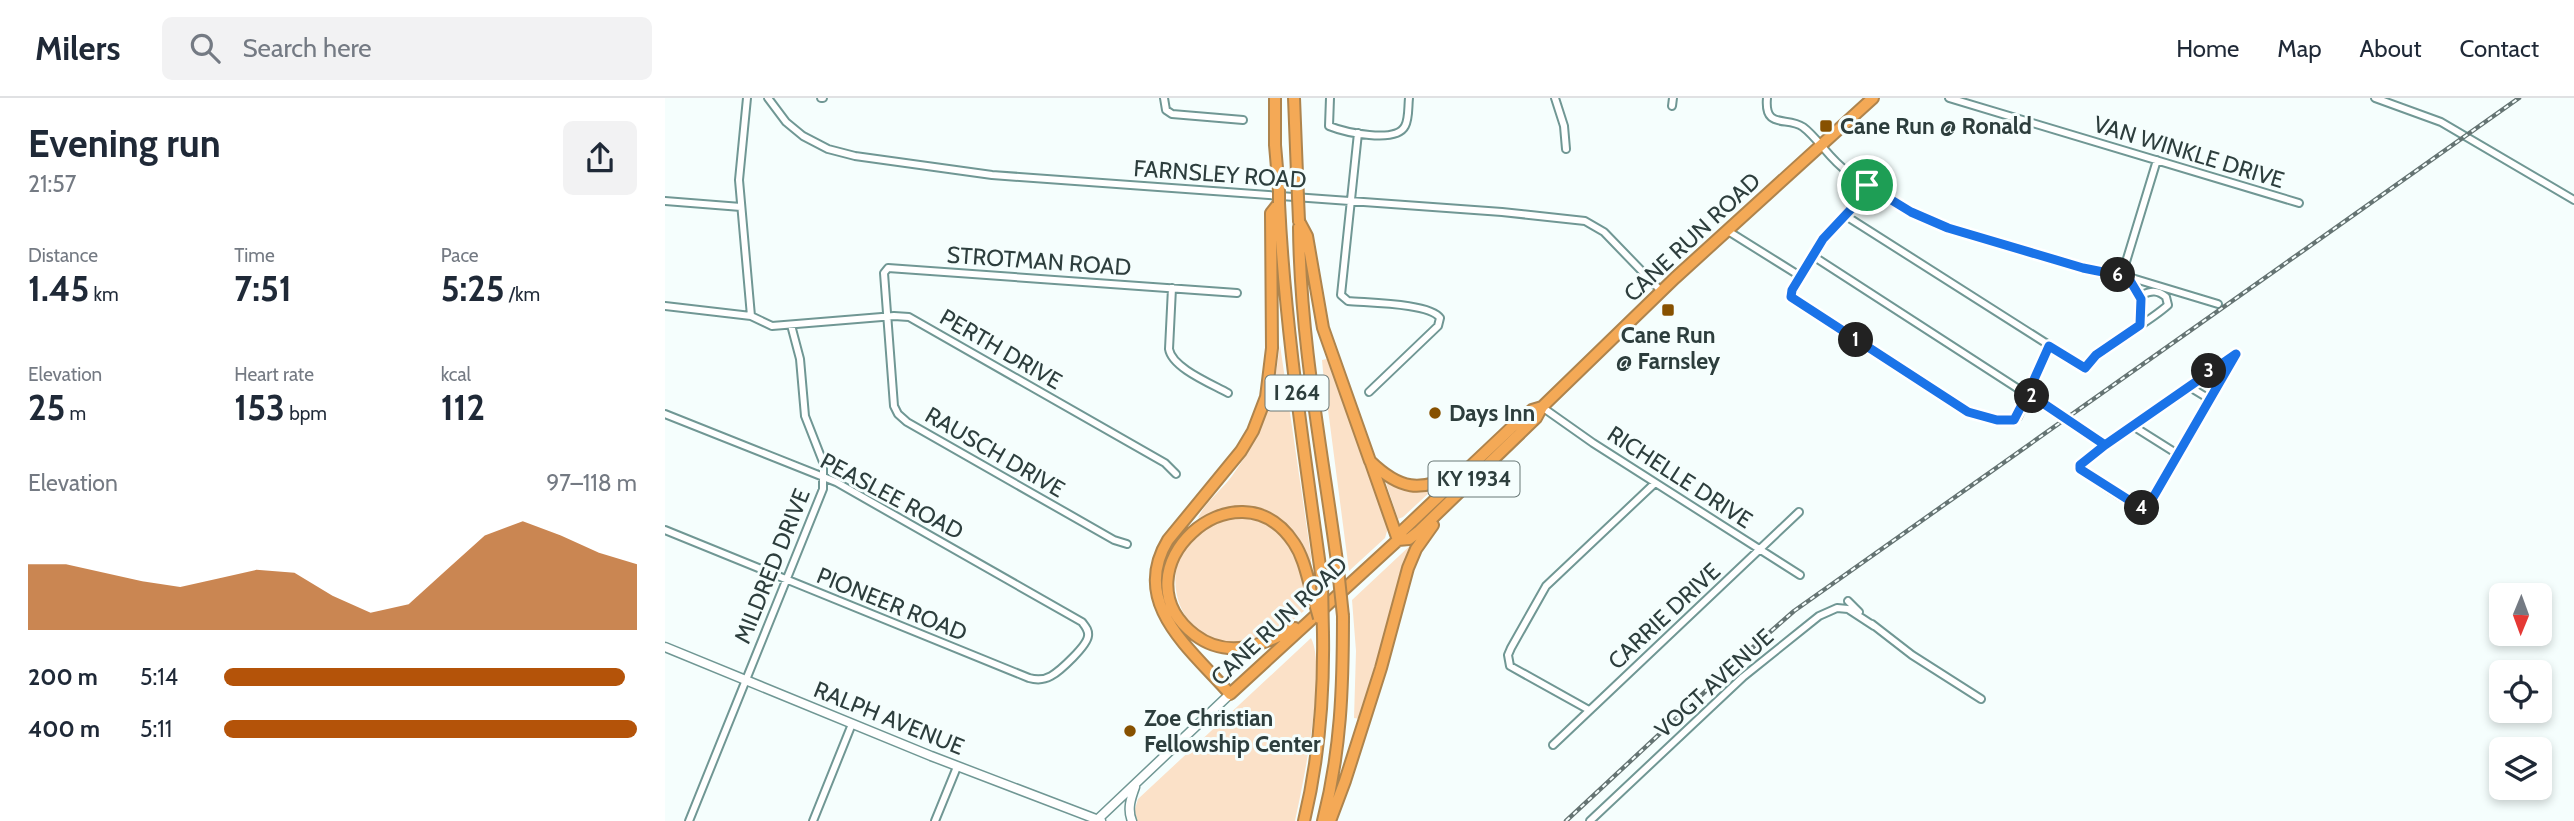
<!DOCTYPE html>
<html lang="en">
<head>
<meta charset="utf-8">
<style>
	:root { --surface:#fff; --page:#f2f2f3; --text:#1f2937; --muted:#747a83; --line:#e0e1e3; --accent:#b45309 }
	body { margin:0; font-family:Cabin,sans-serif; background:var(--page); color:var(--text); height:100vh; display:flex; flex-direction:column; font-size:26px; white-space:nowrap }
	* { box-sizing:border-box; margin:0 }
	p { font-size:23px; color:var(--muted) }
	.icon { flex:none; width:38px; height:38px; fill:none; stroke:currentColor; stroke-width:2; stroke-linecap:round; stroke-linejoin:round }
	.map { position:relative; flex:1; overflow:hidden }
	.panel { display:flex; flex-direction:column; background:var(--surface); width:665px }
	.panel>* { flex:none }
	.needle { width:46px; rotate:181deg }
	.controls { position:absolute; left:1824px; top:485px; display:grid; gap:14px }
	.controls a { display:grid; place-items:center; width:63px; height:63px; border-radius:10px; background:var(--surface); box-shadow:0 4px 10px #0003; font-size:35px }
	.pin { position:absolute; display:grid; place-items:center; width:60px; height:60px; color:#fff; margin:-30px; border:4px solid #fff; border-radius:50%; box-shadow:0 2px 7px #0007 }
	.km { position:absolute; width:35px; height:35px; margin:-18px; border-radius:50%; background:#222; color:#fff; font-size:19px; line-height:35px; text-align:center }
	.round { display:grid; place-items:center; flex:none; width:74px; height:74px; border-radius:10px; background:var(--page) }
	.headline { display:flex; align-items:center; justify-content:space-between; height:119px; padding:0 28px }
	h1 { font-size:38px; font-weight:700; line-height:52px }
	.stats { display:grid; grid-template-columns:repeat(3,1fr); gap:10px; height:119px; padding:7px 28px }
	.stats div { display:grid; align-content:center }
	.stats b { font-size:35px; font-weight:700 }
	.stats small { font-size:19px; font-weight:400 }
	.stats p { font-size:19px }
	.chart { height:196px; padding:14px 28px }
	.chart p { display:flex; justify-content:space-between }
	.chart svg { width:100%; height:126px; margin-top:7px; fill:var(--accent); opacity:.7 }
	ul { padding:0 28px; list-style:none; font-size:23px }
	li { display:grid; grid-template-columns:112px 84px 1fr; align-items:center; height:52px }
	li i { height:18px; border-radius:9px; background:var(--accent) }
	header { display:flex; align-items:center; gap:42px; box-sizing:border-box; height:98px; padding:0 35px; background:var(--surface); border-bottom:2px solid var(--line) }
	header strong { font-size:33px }
	nav { display:flex; gap:38px; margin-inline-start:auto; font-size:24px }
	.search { width:490px; height:63px; background:var(--page); display:flex; align-items:center; gap:18px; box-sizing:border-box; padding:0 24px; border-radius:10px; color:var(--muted); font-size:26px }
	main { display:flex; flex:1; min-height:0 }
	.map>svg:first-child { display:block }
</style>
</head>
<body>
<header>
<strong>Milers</strong>
<div class="search"><svg class="icon" aria-label="search" viewBox="0 0 24 24"><circle cx="10" cy="10" r="6"/><path d="M15 15l6 6"/></svg>Search here</div>
<nav><a>Home</a><a>Map</a><a>About</a><a>Contact</a></nav>
</header>
<main>
<section class="panel">
<div class="headline"><div><h1>Evening run</h1><p>21:57</p></div><a class="round"><svg class="icon" aria-label="share" viewBox="0 0 24 24"><path d="M12 15V3M7 8l5-5 5 5M5 13v7h14v-7"/></svg></a></div>
<div class="stats">
<div><p>Distance</p><b>1.45<small> km</small></b></div>
<div><p>Time</p><b>7:51</b></div>
<div><p>Pace</p><b>5:25<small> /km</small></b></div>
</div>
<div class="stats">
<div><p>Elevation</p><b>25<small> m</small></b></div>
<div><p>Heart rate</p><b>153<small> bpm</small></b></div>
<div><p>kcal</p><b>112</b></div>
</div>
<div class="chart"><p><span>Elevation</span>97–118 m</p>
<svg viewBox="0 0 160 44" preserveAspectRatio="none"><path d="M0 44V21L10 21L20 24L30 27L40 29L50 26L60 23L70 24L80 32L90 38L100 35L110 23L120 11L130 6L140 11L150 17L160 21V44z"/></svg>
</div>
<ul>
<li><b>200 m</b>5:14<i style="width:97%"></i></li>
<li><b>400 m</b>5:11<i style="width:100%"></i></li>
</ul>
</section>
<div class="map">
<svg width="1909" height="723" viewBox="0 0 1909 723">
	<rect width="100%" height="100%" fill="#f5fefd"/>
	<path fill="#fbe1c8" d="M615 247 646 458V468L632 441 610 421 568 411 533 420C540 404 557 392 567 378 600 332 608 302 615 247Z
		M662 261 723 430 720 440 684 473 658 273 657 262Z
		M721 385 747 394 766 393 738 419 733 421Z
		M567 420C607 420 626 438 638 475 641 487 644 496 645 508 624 525 604 544 576 546 507 550 485 456 546 426 552 423 560 422 567 420Z
		M750 443 738 477 696 621 689 620 691 553 687 502Z
		M646 540C662 571 638 686 630 723H471L469 714 473 701Z"/>
	<g fill="none" stroke-linecap="round" stroke-linejoin="round">
		<defs>
			<path id="street" d="M82 0 74 82 86 218
				M103 0 121 24 138 38 163 51 190 58 327 77 837 114 920 123 939 134 997 194
				M156 0H158
				M499 0 501 12 507 16 578 22
				M665 0 664 28C679 34 731 46 740 28 744 21 743 9 744 0
				M890 0 899 28 901 51
				M1102 0C1099 32 1122 18 1138 29 1153 40 1165 62 1183 74 1208 93 1236 112 1266 123 1299 137 1335 144 1369 154 1397 163 1427 176 1457 177L1553 206
				M1284 0 1634 105
				M1710 0 1776 24 1909 102
				M1007 8 1008 0
				M693 35 676 197 683 203C702 205 765 205 775 220L773 228 704 294
				M1202 87 1188 109 1158 141 1127 192 1126 199 1130 203 1295 309C1309 317 1339 330 1353 319L1385 248
				M0 103 76 109
				M1181 118 1420 270C1443 243 1477 230 1503 207L1501 199C1493 192 1486 192 1477 197L1475 202V227
				M1063 133 1135 178
				M1148 158 1440 347
				M1457 177 1492 62
				M1463 179 1476 201
				M507 190 504 251C507 270 547 286 563 295
				M0 208 86 218 107 228 229 218 244 219 500 365 511 376
				M1571 256 1482 410C1468 410 1426 380 1414 369L1440 347Z
				M1523 288 1546 302
				M877 309 928 345 1135 477
				M0 316 171 384 417 524C420 528 424 532 423 538 422 548 395 573 386 578 379 582 371 582 364 580L0 432
				M1468 328 1514 357
				M462 446 449 442 242 324 233 316 229 308 219 175 223 170 572 195
				M1183 503 1194 514
				M1207 526 1247 557 1316 601
				M924 612 845 568 843 557 846 550 881 488 990 385
				M888 647 1134 414
				M24 723 158 391V364L140 318 135 261 126 227
				M148 723 187 626
				M270 723 292 669
				M925 723 1078 579 1154 518 1172 510 1183 511 1209 528"/>
			<path id="secondary" d="M0 549 266 658 436 723
				M431 723 565 596
				M467 723C462 711 466 700 470 689"/>
			<path id="highway" d="M610 0V47L614 93
				M629 0 632 76
				M614 105 606 115 607 250 601 299 588 333 576 353 503 442C464 506 527 552 565 596L733 442 735 435 846 330 867 312 877 309
				M614 105C620 232 640 357 657 483
				M634 123 642 138 658 230 705 363C735 392 754 394 792 377
				M634 129C635 243 658 358 673 471
				M706 365 733 442
				M733 442 744 441 753 434 871 320 877 309 1010 180 1208 0
				M630 530C598 547 563 562 530 537 447 473 572 359 629 445 639 460 642 478 647 495
				M639 723C654 661 659 600 658 536
				M658 723C676 652 678 590 678 518
				M665 723 680 683 716 570 743 470 751 451 768 427"/>
		</defs>
		<use href="#street" stroke="#709794" stroke-width="10"/>
		<use href="#secondary" stroke="#709794" stroke-width="11"/>
		<use href="#highway" stroke="#ae844d" stroke-width="14"/>
		<use href="#street" stroke="#fff" stroke-width="6"/>
		<use href="#secondary" stroke="#fff" stroke-width="8"/>
		<use href="#highway" stroke="#f4a956" stroke-width="10"/>
		<defs>
			<path id="rail" d="M901 723 1087 550 1129 513 1854 0"/>
		</defs>
		<use href="#rail" stroke="#657473" stroke-width="4.5"/>
		<use href="#rail" stroke="#f5fefd" stroke-width="2" stroke-dasharray="5" stroke-linecap="butt"/>
		<defs>
			<path id="highway-bridge" d="M632 76 634 123
				M614 93V105
				M673 471 678 518
				M657 483 658 536
				M647 495 654 520"/>
		</defs>
		<use href="#highway-bridge" stroke="#ae844d" stroke-width="14" stroke-linecap="butt"/>
		<use href="#highway-bridge" stroke="#f4a956" stroke-width="10"/>
	</g>
	<g fill="none" stroke-linecap="round" stroke-linejoin="round">
		<defs>
			<path id="route" d="M1202 87 1188 109 1158 141 1127 192 1126 199 1303 314 1332 322H1349L1363 295 1440 347 1571 256 1482 410 1478 411 1415 371V367L1440 347 1363 295 1384 248 1420 270 1431 257 1475 227 1476 201 1463 179 1418 170 1283 130 1246 114 1202 87"/>
		</defs>
		<use href="#route" stroke="#fff" stroke-width="14"/>
		<use href="#route" stroke="#1a73e8" stroke-width="9"/>
	</g>
	<g fill="#875100" stroke="#f5fefd" stroke-width="2.5">
		<rect x="1154" y="21" width="14" height="14" rx="3.5"/>
		<rect x="996" y="205" width="14" height="14" rx="3.5"/>
		<circle cx="770" cy="315" r="7"/>
		<circle cx="465" cy="633" r="7"/>
	</g>
	<g text-anchor="middle" stroke-width="6" stroke-linejoin="round" paint-order="stroke">
		<g fill="#f5fefd" stroke="#697877" stroke-width="2">
			<rect x="600.5" y="277.5" width="63" height="35" rx="5"/>
			<rect x="763.5" y="363.5" width="91" height="35" rx="5"/>
		</g>
		<g font-size="21" font-weight="bold" fill="#2d3e3d">
			<text x="632" y="302">I 264</text>
			<text x="809" y="388">KY 1934</text>
		</g>
		<g font-size="23" font-weight="bold" fill="#2d3e3d" stroke="#f5fefd" text-anchor="start">
			<text x="1175" y="36">Cane Run @ Ronald</text>
			<text x="1003" y="245" text-anchor="middle">Cane Run<tspan x="1003" dy="26">@ Farnsley</tspan></text>
			<text x="784" y="323">Days Inn</text>
			<text x="479" y="628">Zoe Christian<tspan x="479" dy="26">Fellowship Center</tspan></text>
		</g>
		<g font-size="23" fill="#2d3e3d" stroke="#f5fefd">
			<text transform="translate(1524 54) rotate(17)" y="8">VAN WINKLE DRIVE</text>
			<text transform="translate(555 76) rotate(4)" y="8">FARNSLEY ROAD</text>
			<text transform="translate(1027 139) rotate(-43)" y="8">CANE RUN ROAD</text>
			<text transform="translate(374 163) rotate(4)" y="8">STROTMAN ROAD</text>
			<text transform="translate(336 251) rotate(30)" y="8">PERTH DRIVE</text>
			<text transform="translate(330 354) rotate(30)" y="8">RAUSCH DRIVE</text>
			<text transform="translate(1015 379) rotate(33)" y="8">RICHELLE DRIVE</text>
			<text transform="translate(227 398) rotate(28)" y="8">PEASLEE ROAD</text>
			<text transform="translate(107 468) rotate(-68)" y="8">MILDRED DRIVE</text>
			<text transform="translate(227 506) rotate(22)" y="8">PIONEER ROAD</text>
			<text transform="translate(999 518) rotate(-43)" y="8">CARRIE DRIVE</text>
			<text transform="translate(614 523) rotate(-43)" y="8">CANE RUN ROAD</text>
			<text transform="translate(1049 585) rotate(-42)" y="8">VOGT AVENUE</text>
			<text transform="translate(224 620) rotate(22)" y="8">RALPH AVENUE</text>
		</g>
	</g>
</svg>
<div class="controls">
<a><svg class="needle" viewBox="-14 -14 28 28"><path d="M0-13l5 13h-10z" fill="#e53935"/><path d="M0 13l5-13h-10z" fill="#747a83"/></svg></a>
<a><svg class="icon" aria-label="locate" viewBox="0 0 24 24"><circle cx="12" cy="12" r="6"/><path d="M12 2v4M12 18v4M2 12h4M18 12h4"/></svg></a>
<a><svg class="icon" aria-label="layers" viewBox="0 0 24 24"><path d="M12 4l9 5-9 5-9-5zM3 14l9 5 9-5"/></svg></a>
</div>
<div class="pin" style="left:1202px;top:87px;background:#1e9e55"><svg class="icon" aria-label="arrive" viewBox="0 0 24 24"><path d="M6 21V4h12l-3 4 3 4H6"/></svg></div>
<b class="km" style="left:1191px;top:242px">1</b>
<b class="km" style="left:1367px;top:298px">2</b>
<b class="km" style="left:1544px;top:273px">3</b>
<b class="km" style="left:1477px;top:410px">4</b>
<b class="km" style="left:1453px;top:177px">6</b>
</div>
</main>
</body>
</html>
